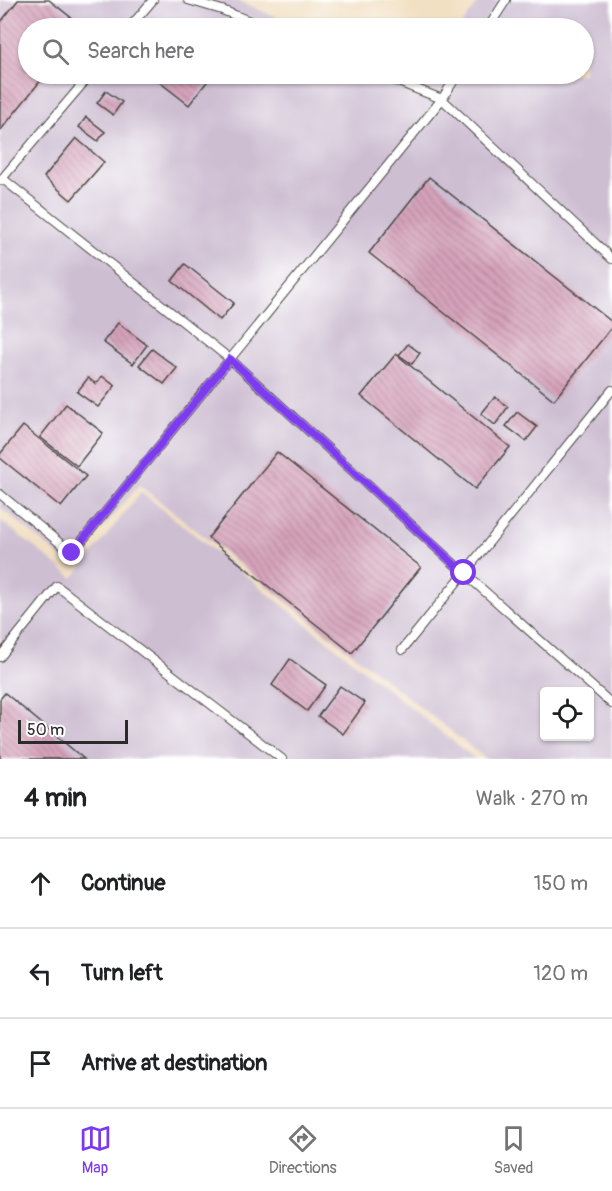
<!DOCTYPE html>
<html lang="en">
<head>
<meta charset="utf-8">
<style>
  body { margin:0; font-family:Pangolin,sans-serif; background:#f2f2f2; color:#202124 }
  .controls { position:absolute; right:18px; bottom:18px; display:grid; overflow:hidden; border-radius:6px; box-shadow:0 2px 4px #0004 }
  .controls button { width:54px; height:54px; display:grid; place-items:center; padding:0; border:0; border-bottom:2px solid #e0e0e0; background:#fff; color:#202124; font:30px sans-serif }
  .scale { position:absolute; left:18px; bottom:15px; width:110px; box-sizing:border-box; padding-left:6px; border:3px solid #2b2b2b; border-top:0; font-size:16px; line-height:21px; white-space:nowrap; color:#2b2b2b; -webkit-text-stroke:4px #fff; paint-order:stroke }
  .stop { position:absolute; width:18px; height:18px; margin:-14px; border:4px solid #7c3aed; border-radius:50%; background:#fff }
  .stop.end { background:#7c3aed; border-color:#fff; box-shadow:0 2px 6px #0008 }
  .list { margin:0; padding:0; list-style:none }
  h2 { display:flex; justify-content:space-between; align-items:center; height:78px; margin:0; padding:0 24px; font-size:26px }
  h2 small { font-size:20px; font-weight:400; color:#757577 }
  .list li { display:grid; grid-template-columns:39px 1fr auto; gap:18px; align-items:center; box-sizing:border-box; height:90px; padding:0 24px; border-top:2px solid #e0e0e0 }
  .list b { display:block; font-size:22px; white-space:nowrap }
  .list em { font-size:20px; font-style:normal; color:#757577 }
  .icon { flex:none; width:33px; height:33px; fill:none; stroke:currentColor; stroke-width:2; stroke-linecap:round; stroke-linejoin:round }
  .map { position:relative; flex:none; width:612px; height:759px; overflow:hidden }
  .search { position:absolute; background:#fff; box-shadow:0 2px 4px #0004; left:18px; right:18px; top:18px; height:66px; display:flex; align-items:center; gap:15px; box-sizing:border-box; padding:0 21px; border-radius:33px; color:#757577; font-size:22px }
  .sheet { height:348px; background:#fff }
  nav { display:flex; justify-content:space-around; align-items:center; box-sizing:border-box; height:84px; border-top:2px solid #e0e0e0; background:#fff; font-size:16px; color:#757577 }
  nav a { display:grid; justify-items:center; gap:3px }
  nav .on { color:#7c3aed }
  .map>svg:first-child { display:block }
  .industrial { fill:#cdbed2; fill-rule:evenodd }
  .building { fill:url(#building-back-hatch) }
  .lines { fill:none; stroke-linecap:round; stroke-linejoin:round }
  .service-casing { stroke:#494642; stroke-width:10 }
  .service { stroke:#fff; stroke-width:8 }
  .route { stroke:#7c3aed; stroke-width:8 }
</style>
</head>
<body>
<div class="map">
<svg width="612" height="759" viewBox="0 0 612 759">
  <defs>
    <pattern id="building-back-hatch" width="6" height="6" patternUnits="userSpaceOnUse" patternTransform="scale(1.5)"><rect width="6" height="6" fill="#d6a3bb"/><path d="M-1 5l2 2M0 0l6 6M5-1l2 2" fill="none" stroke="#ae8598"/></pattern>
  </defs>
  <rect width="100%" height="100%" fill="#fff"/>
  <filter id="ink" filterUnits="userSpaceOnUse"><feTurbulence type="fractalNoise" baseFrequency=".0167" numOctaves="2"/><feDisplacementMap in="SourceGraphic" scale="12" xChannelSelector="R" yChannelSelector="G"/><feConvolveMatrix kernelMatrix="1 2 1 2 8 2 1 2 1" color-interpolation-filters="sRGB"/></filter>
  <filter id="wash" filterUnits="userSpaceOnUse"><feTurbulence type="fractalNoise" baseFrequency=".008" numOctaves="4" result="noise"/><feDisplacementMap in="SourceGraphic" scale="24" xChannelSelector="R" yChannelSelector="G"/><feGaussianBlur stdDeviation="1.35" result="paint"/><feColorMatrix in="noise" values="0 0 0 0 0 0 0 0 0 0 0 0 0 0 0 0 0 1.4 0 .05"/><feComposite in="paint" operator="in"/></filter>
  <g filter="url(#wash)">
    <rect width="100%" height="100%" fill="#f2e0c3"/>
    <!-- industrial -->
    <g class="industrial">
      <path d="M0,0H236L302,28H28V74H407L422,80L427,74H584V28H459L480,0H612V759H486L139,485L71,566L0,507ZM544,692H590V736H544Z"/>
      <path d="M141,492L475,759H0V520L73,578Z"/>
    </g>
    <g id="blocks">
      <!-- building -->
      <g class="building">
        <path d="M18,0H49L83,27L28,28V74H46L0,131V23Z"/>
        <path d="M149,74H213L189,105Z"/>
        <path d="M106,91L122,102L113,115L97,103Z"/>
        <path d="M86,117L105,132L98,141L79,127Z"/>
        <path d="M76,138L104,162L71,200L44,177Z"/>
        <path d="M429,177L612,322V327L554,400L369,253Z"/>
        <path d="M185,264L234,303L220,320L172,281Z"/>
        <path d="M118,323L147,345L133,364L103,342Z"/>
        <path d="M408,344L420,353L412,364L399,355Z"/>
        <path d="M152,349L177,368L164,384L139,365Z"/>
        <path d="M396,354L510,447L475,489L361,396Z"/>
        <path d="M102,376L115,386L98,407L77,392L88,378L96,384Z"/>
        <path d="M495,397L508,407L495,425L481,414Z"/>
        <path d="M66,404L103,433L77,466L40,437Z"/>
        <path d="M517,412L537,427L526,441L506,426Z"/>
        <path d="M23,426L86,476L61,507L0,458V454Z"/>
        <path d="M277,452L421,567L352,653L208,538Z"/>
        <path d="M290,659L326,685L307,711L272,685Z"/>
        <path d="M340,686L365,703L343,734L318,716Z"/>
        <path d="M5,693L84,759H0V699Z"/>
      </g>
    </g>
  </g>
  <g filter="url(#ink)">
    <use href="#blocks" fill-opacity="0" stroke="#494642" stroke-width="1.5"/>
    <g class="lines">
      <!-- service casing -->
      <g class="service-casing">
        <g id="service">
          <path d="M188,0L222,10L267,28"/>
          <path d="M129,28L153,0"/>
          <path d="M488,28L506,0"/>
          <path d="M378,74L442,99L612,259"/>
          <path d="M3,179L230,359L464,573L612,704"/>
          <path d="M0,181L91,74"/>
          <path d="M0,494L72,553L442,99L458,74"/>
          <path d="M402,650L612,390"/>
          <path d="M0,657L57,586L282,759"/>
        </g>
      </g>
      <!-- service -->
      <use href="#service" class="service"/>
    </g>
  </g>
  <g class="lines" filter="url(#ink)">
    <!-- route -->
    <path class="route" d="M72,553L230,359L464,573"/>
  </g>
</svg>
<div class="controls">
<button><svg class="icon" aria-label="locate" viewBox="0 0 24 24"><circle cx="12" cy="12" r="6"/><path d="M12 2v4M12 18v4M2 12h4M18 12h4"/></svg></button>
</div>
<div class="scale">50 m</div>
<div class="stop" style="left:464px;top:573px"></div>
<div class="stop end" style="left:72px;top:553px"></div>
<div class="search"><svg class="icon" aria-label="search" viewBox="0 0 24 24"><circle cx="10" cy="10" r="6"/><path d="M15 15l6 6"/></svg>Search here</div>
</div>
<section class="sheet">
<h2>4 min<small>Walk · 270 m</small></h2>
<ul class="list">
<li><svg class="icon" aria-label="ahead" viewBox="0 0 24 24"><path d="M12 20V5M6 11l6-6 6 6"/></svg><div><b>Continue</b></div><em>150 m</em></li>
<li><svg class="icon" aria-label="left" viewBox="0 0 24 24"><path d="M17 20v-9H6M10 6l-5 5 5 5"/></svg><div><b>Turn left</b></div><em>120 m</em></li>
<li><svg class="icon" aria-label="arrive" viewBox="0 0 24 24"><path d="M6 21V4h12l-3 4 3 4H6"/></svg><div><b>Arrive at destination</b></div></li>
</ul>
</section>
<nav>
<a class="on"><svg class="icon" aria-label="map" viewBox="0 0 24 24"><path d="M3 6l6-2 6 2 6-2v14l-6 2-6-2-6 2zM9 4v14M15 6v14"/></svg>Map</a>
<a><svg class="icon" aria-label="directions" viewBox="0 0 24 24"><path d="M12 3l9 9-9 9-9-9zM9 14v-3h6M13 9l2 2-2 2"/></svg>Directions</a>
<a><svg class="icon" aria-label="saved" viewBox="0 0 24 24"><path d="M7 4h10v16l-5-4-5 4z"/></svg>Saved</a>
</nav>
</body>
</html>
